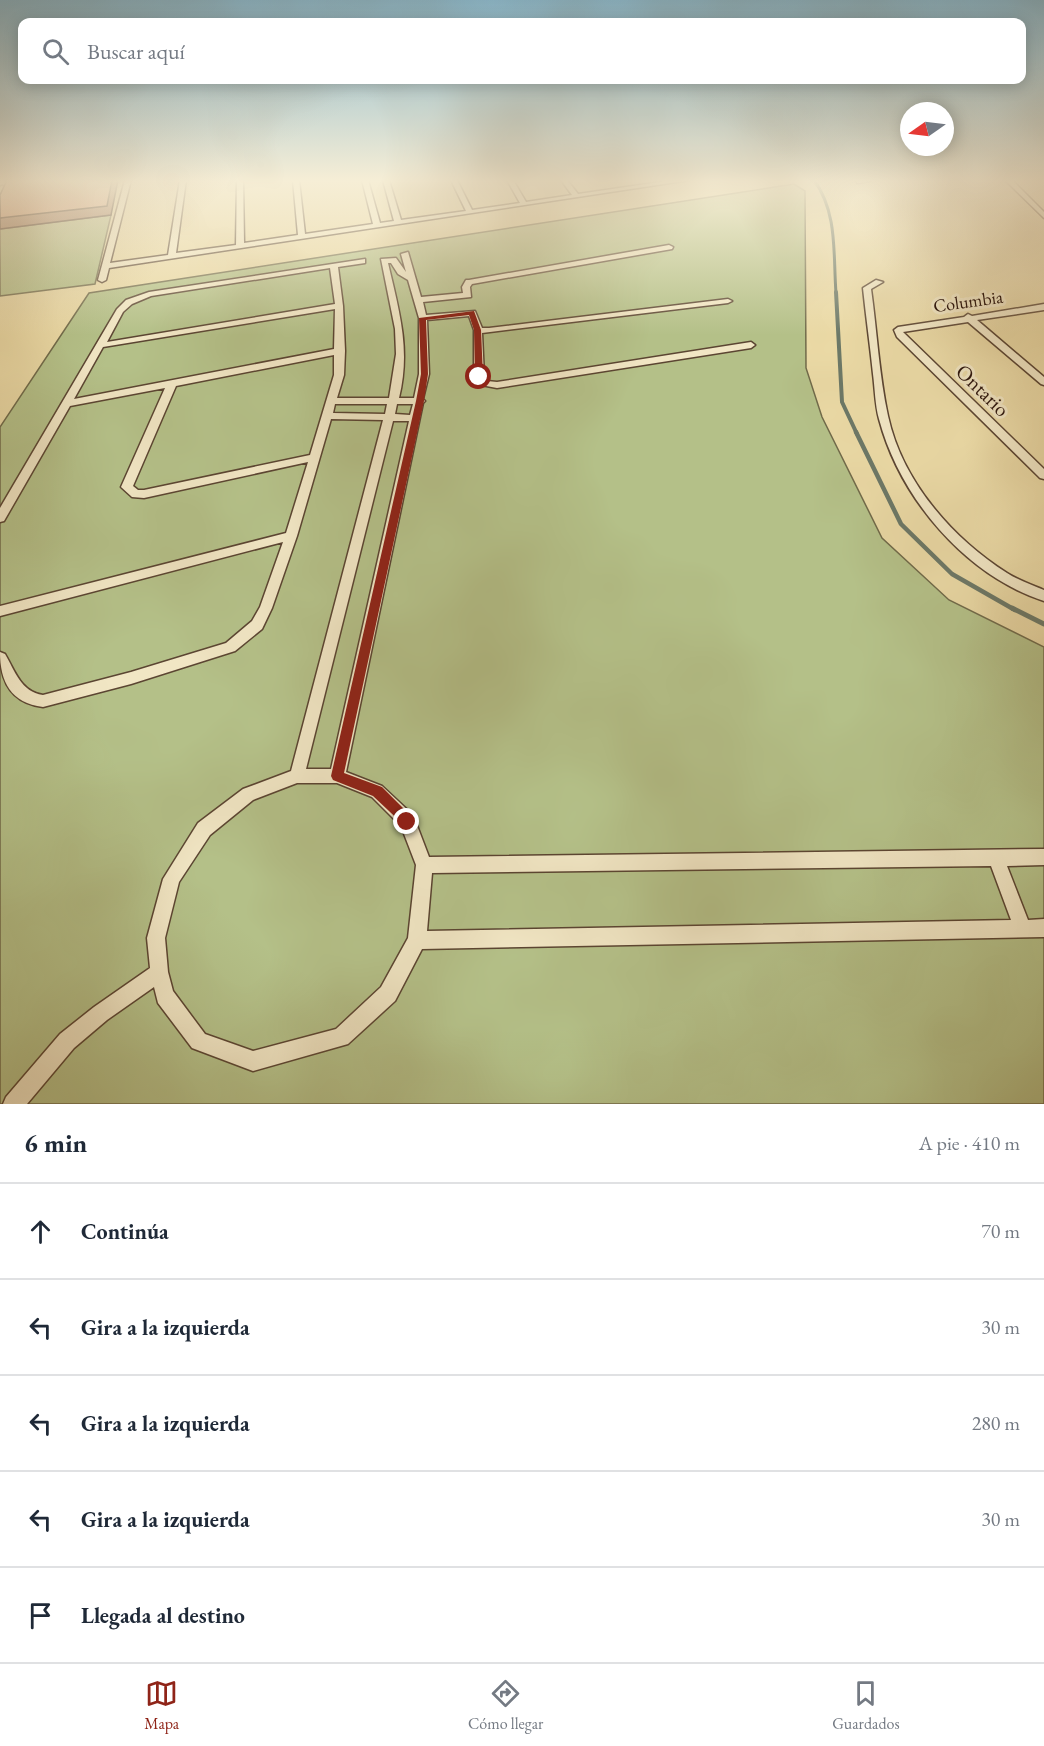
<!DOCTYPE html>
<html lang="es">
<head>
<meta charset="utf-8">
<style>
  body { margin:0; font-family:"EB Garamond",serif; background:#f6f6f7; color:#1f2937 }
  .compass { position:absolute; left:900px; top:102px; width:54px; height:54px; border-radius:50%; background:#fff; box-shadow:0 3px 15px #0003; rotate:256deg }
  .stop { position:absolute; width:18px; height:18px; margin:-14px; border:4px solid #8f2418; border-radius:50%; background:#fff }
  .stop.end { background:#8f2418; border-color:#fff; box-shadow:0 2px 6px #0008 }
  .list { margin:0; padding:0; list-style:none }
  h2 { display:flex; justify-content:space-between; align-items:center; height:78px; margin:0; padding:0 24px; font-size:26px }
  h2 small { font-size:20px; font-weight:400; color:#747a83 }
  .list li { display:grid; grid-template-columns:39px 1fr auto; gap:18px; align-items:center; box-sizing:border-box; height:96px; padding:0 24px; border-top:2px solid #e0e1e3 }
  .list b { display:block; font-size:22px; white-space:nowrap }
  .list em { font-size:20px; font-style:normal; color:#747a83 }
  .icon { flex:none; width:33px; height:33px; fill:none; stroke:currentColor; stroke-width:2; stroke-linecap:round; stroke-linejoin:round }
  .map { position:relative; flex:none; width:1044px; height:1104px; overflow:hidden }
  .search { position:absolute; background:#fff; box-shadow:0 3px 15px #0003; left:18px; right:18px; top:18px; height:66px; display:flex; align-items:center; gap:15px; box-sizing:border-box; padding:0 21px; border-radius:12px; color:#747a83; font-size:22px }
  .sheet { height:558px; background:#fff }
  nav { display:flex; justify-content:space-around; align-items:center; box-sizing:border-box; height:84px; border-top:2px solid #e0e1e3; background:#fff; font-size:16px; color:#747a83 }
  nav a { display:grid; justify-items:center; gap:3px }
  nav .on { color:#8f2418 }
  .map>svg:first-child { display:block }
  .green { fill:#b4c088; stroke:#706a4a; stroke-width:1.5 }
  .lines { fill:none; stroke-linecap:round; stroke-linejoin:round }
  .stream-far3 { stroke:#6c7867; stroke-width:3 }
  .stream-far2 { stroke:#6c7867; stroke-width:4 }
  .stream-far1 { stroke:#6c7867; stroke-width:4.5 }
  .stream { stroke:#6c7867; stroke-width:5 }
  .minor-casing { stroke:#5b4532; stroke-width:3 }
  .tertiary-casing { stroke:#5b4532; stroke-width:3 }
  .minor { fill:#f1e6c4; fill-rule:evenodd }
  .tertiary { fill:#f1e6c4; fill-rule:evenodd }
  .shaded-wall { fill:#a0745c; stroke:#2b140c; stroke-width:1.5 }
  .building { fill:#e5a683; stroke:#2b140c; stroke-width:1.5 }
  .route { fill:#8f2418 }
  .labels { text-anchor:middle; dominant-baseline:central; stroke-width:6; stroke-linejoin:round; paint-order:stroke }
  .far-street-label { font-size:18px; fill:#2b140c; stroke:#f1e6c4 }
  .street-label { font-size:21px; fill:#2b140c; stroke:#f1e6c4 }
</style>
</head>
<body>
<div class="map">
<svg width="1044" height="1104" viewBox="0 0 1044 1104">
  <rect width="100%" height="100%" fill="#ead9a5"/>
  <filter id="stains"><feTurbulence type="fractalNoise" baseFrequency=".00333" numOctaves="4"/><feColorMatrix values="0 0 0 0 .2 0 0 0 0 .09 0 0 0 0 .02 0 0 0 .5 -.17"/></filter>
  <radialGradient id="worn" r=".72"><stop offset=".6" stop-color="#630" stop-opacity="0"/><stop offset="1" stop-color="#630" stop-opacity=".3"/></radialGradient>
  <!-- green -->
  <g class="green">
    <path d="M794,184L805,191L806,368L822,417L882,538L949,600L1044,647V1104H0V427L89,293Z"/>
    <path d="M111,215L95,284L0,296V229Z"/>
  </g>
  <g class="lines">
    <!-- stream-far3 -->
    <path class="stream-far3" d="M814,180C838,213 833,254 836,293"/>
    <!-- stream-far2 -->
    <path class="stream-far2" d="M836,292L842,402L857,434"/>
    <!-- stream-far1 -->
    <path class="stream-far1" d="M856,432L901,524L952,574L1015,610"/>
    <!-- stream -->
    <path class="stream" d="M1012,608L1044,624"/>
    <!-- minor casing -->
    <g class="minor-casing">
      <g id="minor">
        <path d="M125,180H131L110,263L168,255L180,180H186L176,253L236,245L237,180H243L244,243L298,235L293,180H299L305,234L373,224L362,180H368L380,223L394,221L383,180H389L401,220L466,211L451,180H457L472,210L520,203L507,180H513L526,202L572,195L561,180H567L578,194L674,180H690L109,268L106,280L102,282L98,280Z"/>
        <path d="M860,180H876L857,183V181Z"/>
        <path d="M1005,180H1012L1044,212V218Z"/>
        <path d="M669,245L673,247L672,249L472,284L470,287L471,297L423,302L426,315L475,311L482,328H489L728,299L732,301L728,303L482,333L484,377L487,381L497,382L751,342L755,345L751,348L497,388L481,385L474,377V330L469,316L427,320L429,374L423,399L425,401L423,403L346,772L382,786L413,815L429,857L1044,849V865L1007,866L1028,920L1044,919V937L422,949L395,1001L348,1044L253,1071L192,1048L158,1003L154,987L107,1020L74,1048L27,1104H3L6,1097L60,1034L94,1007L150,968L147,938L163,879L198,823L243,789L291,771L383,420L331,419L297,536L272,608L262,629L235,651L131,684L43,707C11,703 0,682 0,652L5,654C15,671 21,692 43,695L131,672L226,643L252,621L260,607L283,542L0,616V606L286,533L308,462L144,498L132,497L121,487L165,388L70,406L4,521L0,522V508L117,309L126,300L149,292L365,259V263L338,267L343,306L345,351L344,375L337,398H389L396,354L395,329L381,259L396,258L406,272L401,254L408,252L421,297L463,293L462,287L466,280H469ZM388,263H391L398,274L408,280L419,318V374L414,398H399C411,349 399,311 388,263ZM330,268L335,304L107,342L123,312L132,304L151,296ZM335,309L334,349L74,399L103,347ZM334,355V375L310,455L144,490H138L133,486L176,386ZM335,404H387L385,414L333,413ZM397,404H413L410,415L395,414ZM393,421H409L331,769H306ZM297,783H337L372,797L401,826L416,865L408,938L381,987L336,1029L253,1051L205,1034L173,991L168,972L165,938L179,882L210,835L253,800ZM991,866L1011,920L427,931L432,873Z"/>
        <path d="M876,280L883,282L871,289C877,331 879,375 888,416C902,481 952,538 1007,573C1018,580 1032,585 1044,590V601C965,575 900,498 879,419C875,405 875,389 873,374C870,345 866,317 863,288Z"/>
        <path d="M1044,304V310L977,320L1044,377V385L1041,384L968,322L903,332L1044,469V479L1040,478L897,337L894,330L898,327L964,317L968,314L972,316Z"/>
      </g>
    </g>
    <!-- tertiary casing -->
    <g class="tertiary-casing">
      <path id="tertiary" d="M28,180L0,185V181Z"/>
    </g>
    <!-- minor -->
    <use href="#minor" class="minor"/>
    <!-- tertiary -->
    <use href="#tertiary" class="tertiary"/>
  </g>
  <!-- shaded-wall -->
  <path class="shaded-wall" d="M112,180H118L111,215L0,229V218Z"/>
  <!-- building -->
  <path class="building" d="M7,180H112L107,206L0,218V195Z"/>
  <!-- sky -->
  <linearGradient id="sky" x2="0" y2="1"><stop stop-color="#88b7cc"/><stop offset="0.54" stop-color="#f6eed6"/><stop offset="1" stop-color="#f6eed6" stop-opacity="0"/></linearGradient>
  <rect width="1044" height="335" fill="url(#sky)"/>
  <!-- route -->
  <path class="route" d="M474,311L481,330L483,377L479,380L475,377L474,330L469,315L426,320L428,374L424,401L344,773L382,787L412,817L414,822L407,828L373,796L333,780L331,776L416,401L421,374L419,318Z"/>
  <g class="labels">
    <!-- far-street labels -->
    <g class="far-street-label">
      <text transform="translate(968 301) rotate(-8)">Columbia</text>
    </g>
    <!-- street labels -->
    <g class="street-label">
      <text transform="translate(983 390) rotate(44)">Ontario</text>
    </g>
  </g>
  <rect width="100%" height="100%" filter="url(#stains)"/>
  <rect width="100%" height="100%" fill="url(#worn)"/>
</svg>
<svg class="compass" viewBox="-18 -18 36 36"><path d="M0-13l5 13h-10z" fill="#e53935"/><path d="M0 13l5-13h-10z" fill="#747a83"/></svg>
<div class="stop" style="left:479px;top:377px"></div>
<div class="stop end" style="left:407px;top:822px"></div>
<div class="search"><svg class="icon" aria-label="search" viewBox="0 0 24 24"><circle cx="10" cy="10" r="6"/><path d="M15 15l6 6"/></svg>Buscar aquí</div>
</div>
<section class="sheet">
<h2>6 min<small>A pie · 410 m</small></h2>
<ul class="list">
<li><svg class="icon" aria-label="ahead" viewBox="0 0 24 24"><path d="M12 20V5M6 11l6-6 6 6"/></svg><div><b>Continúa</b></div><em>70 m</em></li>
<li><svg class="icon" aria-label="left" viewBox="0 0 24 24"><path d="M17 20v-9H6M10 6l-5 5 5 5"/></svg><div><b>Gira a la izquierda</b></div><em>30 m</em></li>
<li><svg class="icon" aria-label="left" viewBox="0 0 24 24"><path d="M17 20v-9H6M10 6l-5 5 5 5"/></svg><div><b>Gira a la izquierda</b></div><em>280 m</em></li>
<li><svg class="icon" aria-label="left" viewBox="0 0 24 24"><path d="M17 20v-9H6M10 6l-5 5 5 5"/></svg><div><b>Gira a la izquierda</b></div><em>30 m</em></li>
<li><svg class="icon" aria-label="arrive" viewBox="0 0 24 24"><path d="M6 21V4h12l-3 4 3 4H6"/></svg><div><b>Llegada al destino</b></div></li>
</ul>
</section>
<nav>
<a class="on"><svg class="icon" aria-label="map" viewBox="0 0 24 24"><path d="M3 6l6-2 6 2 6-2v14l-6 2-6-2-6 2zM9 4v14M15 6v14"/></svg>Mapa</a>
<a><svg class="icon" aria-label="directions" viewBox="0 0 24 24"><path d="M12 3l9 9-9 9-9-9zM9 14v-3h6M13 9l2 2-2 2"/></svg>Cómo llegar</a>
<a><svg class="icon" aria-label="saved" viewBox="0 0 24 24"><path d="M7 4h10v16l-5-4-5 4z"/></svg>Guardados</a>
</nav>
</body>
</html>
